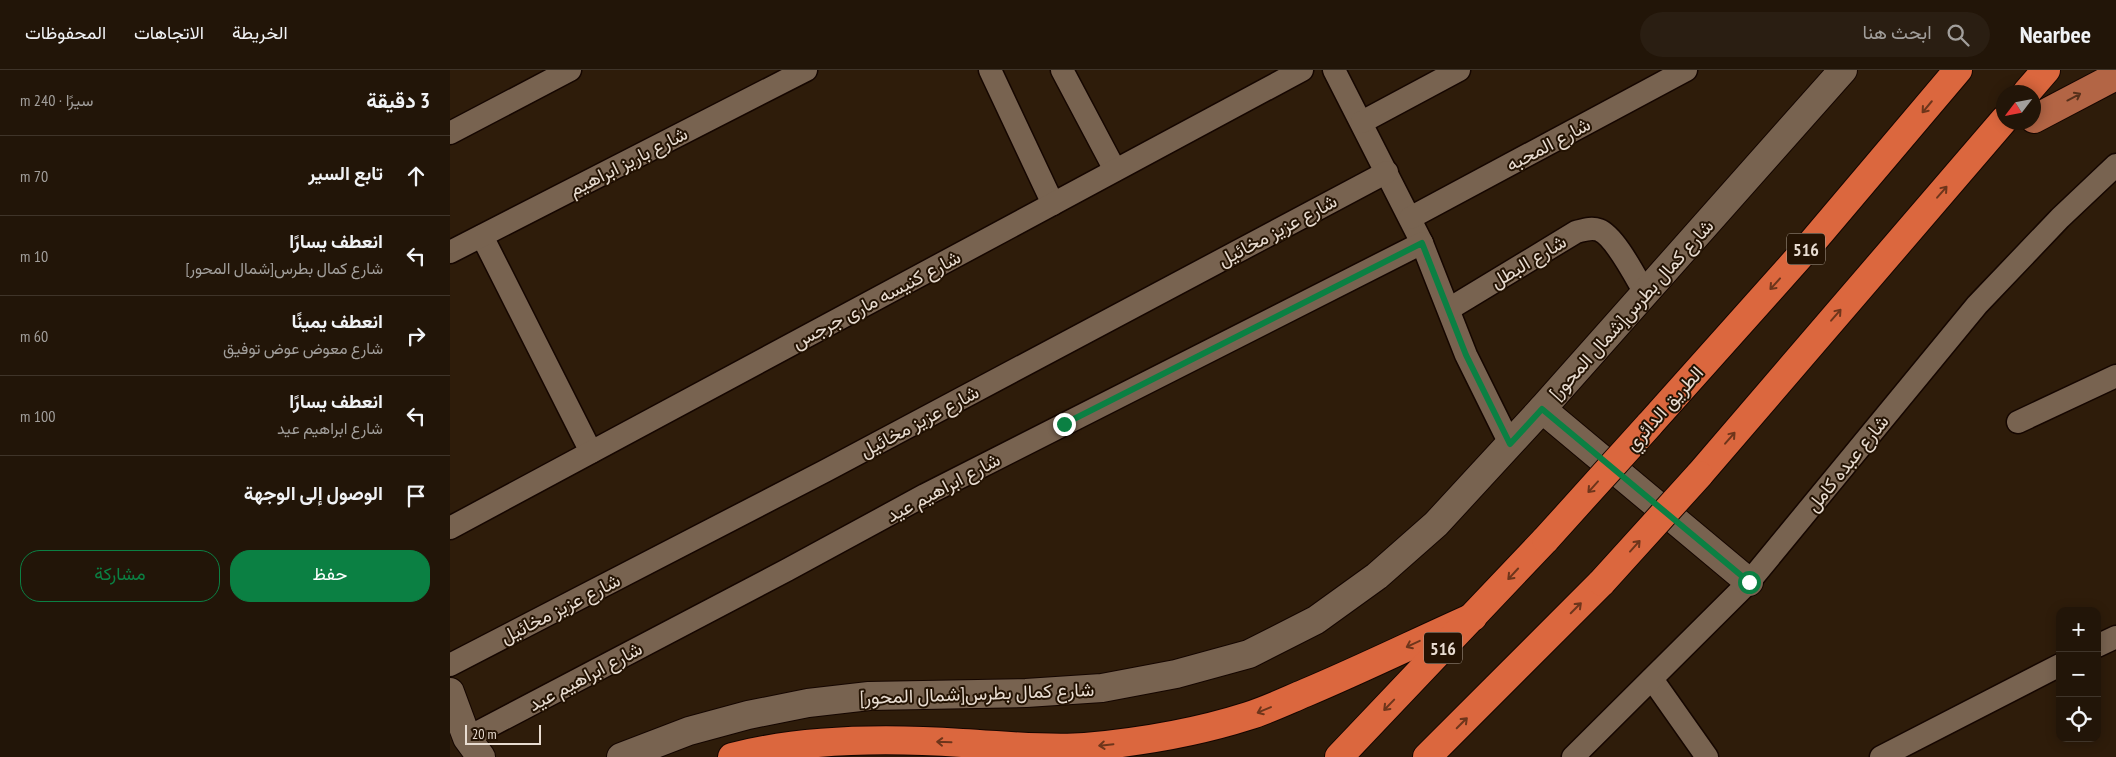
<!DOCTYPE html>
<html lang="ar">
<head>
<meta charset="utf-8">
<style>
  body { margin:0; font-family:"PT Sans Narrow",Vazirmatn,sans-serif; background:#2a1e12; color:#f1f3f6; direction:rtl }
  .controls { position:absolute; right:15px; bottom:15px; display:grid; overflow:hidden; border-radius:10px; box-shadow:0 2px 12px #0003 }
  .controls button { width:45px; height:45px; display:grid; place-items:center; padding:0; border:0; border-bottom:1px solid #3f3429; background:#221508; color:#f1f3f6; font:25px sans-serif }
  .compass { position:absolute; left:1546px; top:15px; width:45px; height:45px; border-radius:50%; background:#221508; box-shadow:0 2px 12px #0003; rotate:238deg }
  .scale { position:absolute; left:15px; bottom:12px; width:76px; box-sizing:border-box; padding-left:5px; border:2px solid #e8dcd1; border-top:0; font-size:14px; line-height:18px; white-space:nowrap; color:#e8dcd1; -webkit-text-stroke:4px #241303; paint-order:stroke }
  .stop { position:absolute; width:15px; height:15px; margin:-11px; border:4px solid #0b8043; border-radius:50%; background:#fff }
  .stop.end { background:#0b8043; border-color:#fff; box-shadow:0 1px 5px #0008 }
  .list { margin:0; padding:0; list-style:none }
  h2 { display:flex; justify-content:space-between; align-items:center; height:65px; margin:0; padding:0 20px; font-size:21px }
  h2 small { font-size:16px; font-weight:400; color:#a29f9c }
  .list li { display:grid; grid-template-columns:32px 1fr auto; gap:15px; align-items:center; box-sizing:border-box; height:80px; padding:0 20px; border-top:1px solid #3f3429 }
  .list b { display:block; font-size:19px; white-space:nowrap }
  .list p { margin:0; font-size:16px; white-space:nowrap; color:#a29f9c }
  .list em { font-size:16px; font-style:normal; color:#a29f9c }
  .actions { display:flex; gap:10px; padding:15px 20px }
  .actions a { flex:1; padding:11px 0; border:1px solid #0b8043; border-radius:20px; text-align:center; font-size:18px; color:#0b8043 }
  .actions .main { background:#0b8043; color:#fff }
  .icon { flex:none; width:28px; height:28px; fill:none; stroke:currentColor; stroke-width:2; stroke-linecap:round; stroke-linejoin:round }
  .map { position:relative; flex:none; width:1666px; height:687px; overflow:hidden; direction:ltr }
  header { display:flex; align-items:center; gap:30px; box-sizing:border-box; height:70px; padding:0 25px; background:#221508; border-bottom:1px solid #3f3429 }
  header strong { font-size:24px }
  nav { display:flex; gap:28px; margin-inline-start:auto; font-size:18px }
  .search { width:350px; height:45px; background:#2a1e12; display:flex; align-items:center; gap:12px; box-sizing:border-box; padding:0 18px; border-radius:28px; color:#a29f9c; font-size:19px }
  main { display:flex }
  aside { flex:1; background:#221508 }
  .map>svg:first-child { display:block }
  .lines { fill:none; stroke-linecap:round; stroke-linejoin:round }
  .street-casing { stroke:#150600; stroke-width:25 }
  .secondary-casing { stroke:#150600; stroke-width:30 }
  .primary-casing { stroke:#150600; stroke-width:30 }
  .highway-casing { stroke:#150600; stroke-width:30 }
  .street { stroke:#786350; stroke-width:22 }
  .secondary { stroke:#786350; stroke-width:28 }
  .primary { stroke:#b36545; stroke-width:28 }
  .highway { stroke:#db673e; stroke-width:28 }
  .highway-bridge-casing { stroke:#150600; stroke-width:30; stroke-linecap:butt }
  .highway-bridge { stroke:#db673e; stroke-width:28 }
  .oneway { stroke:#56301a }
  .oneway2 { stroke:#6d351b }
  .route { stroke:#0b8043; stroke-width:6 }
  .labels { text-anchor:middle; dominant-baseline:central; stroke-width:4; stroke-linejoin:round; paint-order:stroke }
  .shield { fill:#241303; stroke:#ada093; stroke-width:1 }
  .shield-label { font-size:18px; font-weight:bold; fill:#e8dcd1 }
  .street-label { font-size:19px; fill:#e8dcd1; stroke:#241303 }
</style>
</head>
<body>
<header>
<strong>Nearbee</strong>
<div class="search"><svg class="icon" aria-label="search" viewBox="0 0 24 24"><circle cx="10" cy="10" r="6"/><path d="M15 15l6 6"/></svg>ابحث هنا</div>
<nav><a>الخريطة</a><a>الاتجاهات</a><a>المحفوظات</a></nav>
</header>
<main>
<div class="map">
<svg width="1666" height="687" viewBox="0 0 1666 687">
  <rect width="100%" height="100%" fill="#2e1c0a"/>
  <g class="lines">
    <!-- street casing -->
    <g class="street-casing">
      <g id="street">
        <path d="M540,0L603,134"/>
        <path d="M612,0L665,100"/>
        <path d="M884,0L972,173L1016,285L1060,374"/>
        <path d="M912,52L1009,0"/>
        <path d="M0,63L120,0"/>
        <path d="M960,148L1236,0"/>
        <path d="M32,166L141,382"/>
        <path d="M0,182L356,0"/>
        <path d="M999,239L1126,162C1134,160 1141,157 1149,160C1165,166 1186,208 1195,223"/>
        <path d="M1568,352L1666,306"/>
        <path d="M0,458L852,0"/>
        <path d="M1647,576L1666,567"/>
        <path d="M0,595L375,401L937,102"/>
        <path d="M1202,609L1257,687"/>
        <path d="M17,668L337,500L475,425L972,173"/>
        <path d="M1123,687L1299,512L1527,235L1610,148L1666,95"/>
        <path d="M1431,687L1610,595"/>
      </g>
    </g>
    <!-- secondary casing -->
    <g class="secondary-casing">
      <g id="secondary">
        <path d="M1092,339L1299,512"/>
        <path d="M0,622L17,668L31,687"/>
        <path d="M171,687L239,661L298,645L358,633L419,626L576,623L652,618L726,604L799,584L866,550L927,506L986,454L1092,339L1393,0"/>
      </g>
    </g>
    <!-- primary casing -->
    <g class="primary-casing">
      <path id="primary" d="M1584,49L1666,6"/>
    </g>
    <!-- highway casing -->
    <g class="highway-casing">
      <g id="highway">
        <path d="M1577,22L1596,0"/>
        <path d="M1199,355L1359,176L1508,0"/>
        <path d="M1249,405L1554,50"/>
        <path d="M282,687C355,668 437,668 512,673C553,675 594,680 635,677C690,672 745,663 798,646C817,640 836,631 855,623C912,599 967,572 1023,547"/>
        <path d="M889,687L1096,469"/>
        <path d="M977,687L1152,512"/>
      </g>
    </g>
    <!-- street -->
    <use href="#street" class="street"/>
    <!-- secondary -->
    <use href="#secondary" class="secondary"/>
    <!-- primary -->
    <use href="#primary" class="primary"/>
    <!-- highway -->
    <use href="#highway" class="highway"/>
    <!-- highway-bridge casing -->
    <g class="highway-bridge-casing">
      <g id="highway-bridge">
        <path d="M1096,469L1199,355"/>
        <path d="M1152,512L1249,405"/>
      </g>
    </g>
    <!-- highway-bridge -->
    <use href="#highway-bridge" class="highway-bridge"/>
  </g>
  <!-- one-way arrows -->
  <defs><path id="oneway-shaft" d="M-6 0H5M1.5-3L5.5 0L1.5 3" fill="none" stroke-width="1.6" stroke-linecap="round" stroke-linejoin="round" transform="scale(1.25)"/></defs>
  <use class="oneway" href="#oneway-shaft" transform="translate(1624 27) rotate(-28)"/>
  <g class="oneway2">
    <use href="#oneway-shaft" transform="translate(1477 37) rotate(130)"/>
    <use href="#oneway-shaft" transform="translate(1492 122) rotate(-49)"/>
    <use href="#oneway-shaft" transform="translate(1325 214) rotate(132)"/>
    <use href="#oneway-shaft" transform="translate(1386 245) rotate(-49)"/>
    <use href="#oneway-shaft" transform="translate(1280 368) rotate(-49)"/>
    <use href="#oneway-shaft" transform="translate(1143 417) rotate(132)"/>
    <use href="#oneway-shaft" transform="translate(1185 476) rotate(-48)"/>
    <use href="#oneway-shaft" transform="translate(1063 504) rotate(133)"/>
    <use href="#oneway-shaft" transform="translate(1126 538) rotate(-45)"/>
    <use href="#oneway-shaft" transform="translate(963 574) rotate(155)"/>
    <use href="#oneway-shaft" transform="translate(939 635) rotate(134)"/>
    <use href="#oneway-shaft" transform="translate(814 640) rotate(157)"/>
    <use href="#oneway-shaft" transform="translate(1012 653) rotate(-45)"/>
    <use href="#oneway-shaft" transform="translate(494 672) rotate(-178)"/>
    <use href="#oneway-shaft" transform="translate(656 675) rotate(174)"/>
  </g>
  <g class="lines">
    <!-- route -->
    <path class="route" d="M614,354L972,173L1016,285L1060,374L1092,339L1299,512"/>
  </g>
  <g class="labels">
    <!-- shield labels -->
    <g class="shield">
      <rect x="1337" y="163.5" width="38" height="31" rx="4"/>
      <rect x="974" y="562.5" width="38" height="31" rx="4"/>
    </g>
    <g class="shield-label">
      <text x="1356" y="179">516</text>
      <text x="993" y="578">516</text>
    </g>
    <!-- street labels -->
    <g class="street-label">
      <text transform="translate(1098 74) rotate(-28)">شارع المحبه</text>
      <text transform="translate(178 91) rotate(-27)">شارع باريز ابراهيم</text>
      <text transform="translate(827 160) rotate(-28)">شارع عزيز مخائيل</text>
      <text transform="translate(1078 191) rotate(-31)">شارع البطل</text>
      <text transform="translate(426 229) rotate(-28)">شارع كنيسه مارى جرجس</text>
      <text transform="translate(1181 239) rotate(-48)">شارع كمال بطرس[شمال المحور]</text>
      <text transform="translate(1214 338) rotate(-48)">الطريق الدائري</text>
      <text transform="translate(469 351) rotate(-28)">شارع عزيز مخائيل</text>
      <text transform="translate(1397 393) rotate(-51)">شارع عبده كامل</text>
      <text transform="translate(493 417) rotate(-28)">شارع ابراهيم عيد</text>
      <text transform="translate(110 538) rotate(-27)">شارع عزيز مخائيل</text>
      <text transform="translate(135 606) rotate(-28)">شارع ابراهيم عيد</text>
      <text transform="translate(527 623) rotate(-2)">شارع كمال بطرس[شمال المحور]</text>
    </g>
  </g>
</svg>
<div class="controls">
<button>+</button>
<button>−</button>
<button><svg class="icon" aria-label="locate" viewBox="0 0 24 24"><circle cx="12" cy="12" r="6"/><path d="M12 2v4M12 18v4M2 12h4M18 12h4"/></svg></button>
</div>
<svg class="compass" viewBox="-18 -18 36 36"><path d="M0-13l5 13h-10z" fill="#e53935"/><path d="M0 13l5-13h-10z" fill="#a29f9c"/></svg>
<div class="scale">20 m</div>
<div class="stop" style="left:1299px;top:512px"></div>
<div class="stop end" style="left:614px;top:354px"></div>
</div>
<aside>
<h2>3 دقيقة<small>سيرًا · 240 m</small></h2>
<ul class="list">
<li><svg class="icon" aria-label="ahead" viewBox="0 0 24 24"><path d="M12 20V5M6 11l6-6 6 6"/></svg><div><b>تابع السير</b></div><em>70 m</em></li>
<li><svg class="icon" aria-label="left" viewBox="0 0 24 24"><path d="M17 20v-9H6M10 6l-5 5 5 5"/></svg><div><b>انعطف يسارًا</b><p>شارع كمال بطرس[شمال المحور]</p></div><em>10 m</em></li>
<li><svg class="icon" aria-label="right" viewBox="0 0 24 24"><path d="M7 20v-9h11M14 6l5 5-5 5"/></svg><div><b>انعطف يمينًا</b><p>شارع معوض عوض توفيق</p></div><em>60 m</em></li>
<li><svg class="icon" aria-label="left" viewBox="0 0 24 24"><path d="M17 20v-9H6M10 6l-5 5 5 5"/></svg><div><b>انعطف يسارًا</b><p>شارع ابراهيم عيد</p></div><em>100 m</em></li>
<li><svg class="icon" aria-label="arrive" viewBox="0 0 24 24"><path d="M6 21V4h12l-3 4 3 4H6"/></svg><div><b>الوصول إلى الوجهة</b></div></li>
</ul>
<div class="actions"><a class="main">حفظ</a><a>مشاركة</a></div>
</aside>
</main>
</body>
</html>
